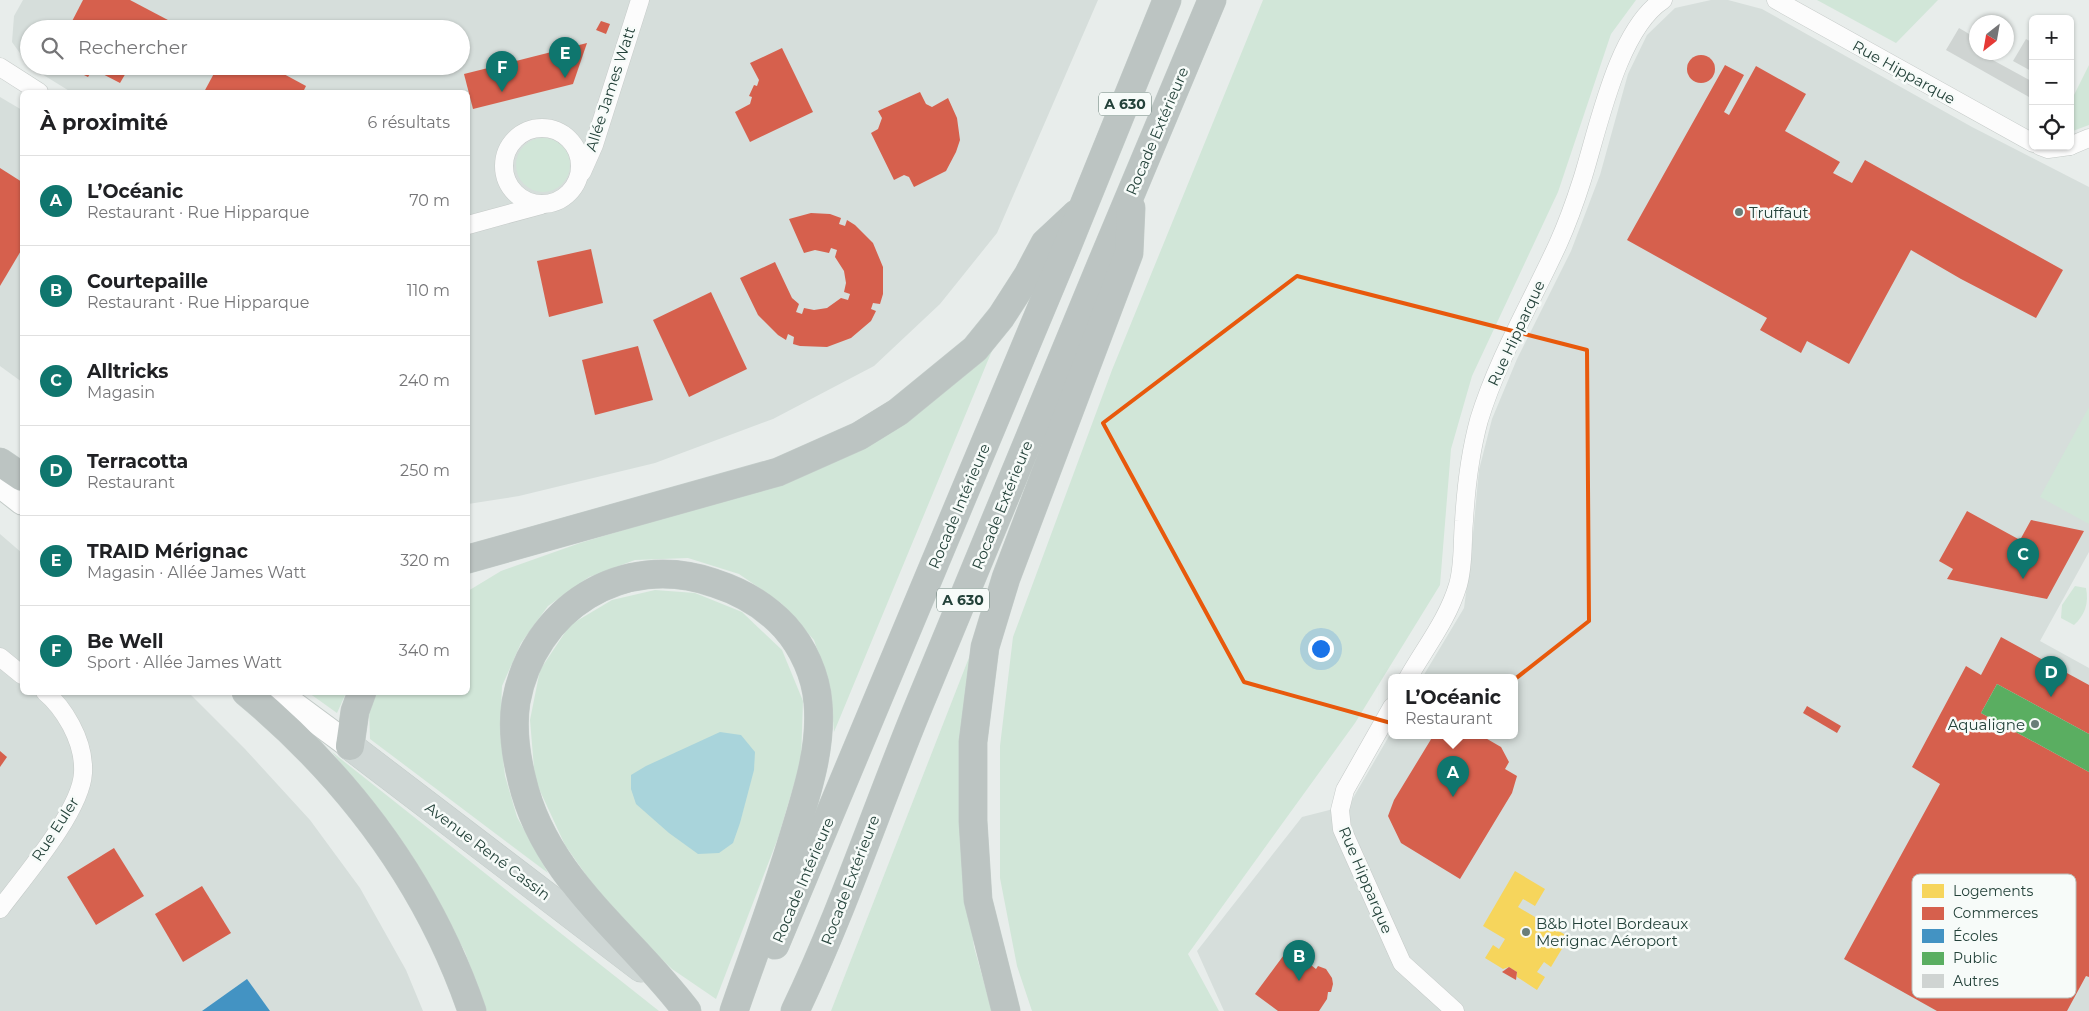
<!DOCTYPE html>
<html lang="fr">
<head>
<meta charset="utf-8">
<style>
  body { margin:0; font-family:Montserrat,sans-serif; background:#f2f2f2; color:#202124 }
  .controls { position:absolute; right:15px; top:15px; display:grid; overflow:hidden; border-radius:8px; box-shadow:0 1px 4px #0004 }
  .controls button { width:45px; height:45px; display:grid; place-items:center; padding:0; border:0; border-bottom:1px solid #e0e0e0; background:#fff; color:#202124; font:25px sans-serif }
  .compass { position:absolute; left:1969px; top:15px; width:45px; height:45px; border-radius:50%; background:#fff; box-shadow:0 1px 4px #0004; rotate:211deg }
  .you { position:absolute; left:1320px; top:648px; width:18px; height:18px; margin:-12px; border:4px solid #fff; border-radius:50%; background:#1a73e8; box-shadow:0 0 0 8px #1a73e833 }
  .badge { display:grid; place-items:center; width:32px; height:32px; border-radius:50%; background:#0f766e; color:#fff; font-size:16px; font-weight:700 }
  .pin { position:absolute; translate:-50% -41px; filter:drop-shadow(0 1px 2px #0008) }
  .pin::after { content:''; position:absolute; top:26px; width:18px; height:15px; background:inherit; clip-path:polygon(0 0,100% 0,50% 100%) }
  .popup { position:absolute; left:1388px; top:674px; width:130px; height:65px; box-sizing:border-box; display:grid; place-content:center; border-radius:8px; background:#fff; filter:drop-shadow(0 1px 4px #0005); font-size:16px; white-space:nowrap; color:#757577 }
  .popup b { font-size:19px; color:#202124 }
  .popup::after { content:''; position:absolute; left:50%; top:100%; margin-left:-10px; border:10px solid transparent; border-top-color:#fff }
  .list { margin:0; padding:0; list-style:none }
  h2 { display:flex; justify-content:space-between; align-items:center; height:65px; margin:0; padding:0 20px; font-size:21px }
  h2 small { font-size:16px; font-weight:400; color:#757577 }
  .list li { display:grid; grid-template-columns:32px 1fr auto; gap:15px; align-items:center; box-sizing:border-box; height:90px; padding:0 20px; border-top:1px solid #e0e0e0 }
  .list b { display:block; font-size:19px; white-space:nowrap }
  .list p { margin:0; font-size:16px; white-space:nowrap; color:#757577 }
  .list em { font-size:16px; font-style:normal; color:#757577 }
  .icon { flex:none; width:28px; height:28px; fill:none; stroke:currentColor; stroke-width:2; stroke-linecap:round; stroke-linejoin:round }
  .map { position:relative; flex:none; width:2089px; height:1011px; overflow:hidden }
  .search { position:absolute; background:#fff; box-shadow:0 1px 4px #0004; left:20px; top:20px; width:450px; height:55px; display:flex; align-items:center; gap:12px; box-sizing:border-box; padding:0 18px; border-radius:28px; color:#757577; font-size:19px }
  .panel { position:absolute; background:#fff; box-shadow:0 1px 4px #0004; left:20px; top:90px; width:450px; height:605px; border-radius:8px }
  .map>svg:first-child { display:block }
  .built { fill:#d6dedb }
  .green { fill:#d1e6d8 }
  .water { fill:#a9d4db }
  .homes { fill:#f6d55c }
  .shops { fill:#d6604d }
  .schools { fill:#4393c3 }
  .public { fill:#5aae61 }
  .building { fill:#cfd4d2 }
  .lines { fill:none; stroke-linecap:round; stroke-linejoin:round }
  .minor-casing { stroke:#c5cac8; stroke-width:19 }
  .secondary-casing { stroke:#c3cbc8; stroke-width:27 }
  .primary-casing { stroke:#c3ccc9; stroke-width:29 }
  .motorway-casing { stroke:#c3ccc9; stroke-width:29 }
  .minor { stroke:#fcfcfc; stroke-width:18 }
  .secondary { stroke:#fcfcfc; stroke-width:25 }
  .primary { stroke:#cfd7d5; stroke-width:28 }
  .motorway { stroke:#bcc4c2; stroke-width:28 }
  .marked { fill:none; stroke:#e8590c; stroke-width:4; stroke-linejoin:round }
  .poi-dot { fill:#697e78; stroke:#f7fbf9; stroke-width:2 }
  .labels { text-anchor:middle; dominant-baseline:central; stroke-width:5; stroke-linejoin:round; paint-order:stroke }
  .shield { fill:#f7fbf9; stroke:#637a73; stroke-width:1 }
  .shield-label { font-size:14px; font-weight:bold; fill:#24423a }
  .street-label { font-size:15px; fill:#24423a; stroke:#f7fbf9 }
  .poi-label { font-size:15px; fill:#24423a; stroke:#f7fbf9; text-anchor:start }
  .key { fill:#f7fbf9; stroke:#b8c4c0; stroke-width:1 }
  .key-label { font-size:14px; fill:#24423a }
</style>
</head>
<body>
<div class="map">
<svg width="2089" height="1011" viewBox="0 0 2089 1011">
  <rect width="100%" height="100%" fill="#e8edeb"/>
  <!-- built -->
  <g class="built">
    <path d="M23,0H1098L997,233L940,304L874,366L773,419L655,463L519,496L468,504V92H71L29,66H461V29H29V66L12,42L14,16Z"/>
    <path d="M1711,0H1728L1762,9L1972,127L2089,187V552L2040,641L2089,668V1011H1224L1197,951L1302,817L1349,805L1392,731V736H1514V678H1422L1464,608L1471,555L1479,470L1492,419L1517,359L1571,251L1600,175L1628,74L1647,35L1675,8Z"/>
    <path d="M0,97L22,110V382L0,366Z"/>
    <path d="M0,534L22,553V692L189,693L245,749L310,820L360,888L406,970L423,1011H0Z"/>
  </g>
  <!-- green -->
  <g class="green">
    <path d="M1263,0H1636L1611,34L1558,192L1472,376L1451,449L1440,585L1355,723L1188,954L1219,1011H1032L1017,966L1000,878V746L1013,637L1112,370Z"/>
    <path d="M1817,0H1938L1896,43Z"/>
    <path d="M2089,65V125L2070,132V103Z"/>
    <circle cx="543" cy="165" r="27"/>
    <path d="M996,341L834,732L830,687L814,640L781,603L739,574L688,558L635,560L589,577L548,606L521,643L502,686L500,732L505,776L517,817L548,873L370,739L369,707L376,693L468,692V591L501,571L580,543L764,488Z"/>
    <path d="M2089,407V524L2040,497Z"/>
    <path d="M2075,586L2086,588C2089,603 2085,615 2074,625L2061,618L2062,605Z"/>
    <path d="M655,590L695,593L742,612L782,650L803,701L801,761L778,838L716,999L672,969L612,912L565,845L535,780L530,720L540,670L570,625L612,600Z"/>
    <path d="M970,655L961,744L962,852L974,947L992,1011H831Z"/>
    <path d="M309,693H346L337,713Z"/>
    <path d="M332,752L659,1011H486L465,952L411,854Z"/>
  </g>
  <!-- water -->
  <path class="water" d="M720,732L741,735L755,752L754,770L740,823L733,843L719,853L698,854L669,833L636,804L631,789V775L646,766Z"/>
  <!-- homes -->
  <path class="homes" d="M1515,871L1545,889L1535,906L1523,899L1518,907L1569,937L1551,967L1544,962L1537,972L1545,977L1537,990L1517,977V972L1509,967L1503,969L1485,958L1493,945L1499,949L1505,939L1483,926Z"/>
  <!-- shops -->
  <g class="shops">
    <path d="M83,0H130L185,29H68Z"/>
    <path d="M601,21L610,24L606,34L596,30Z"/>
    <path d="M587,43L573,84L473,109L464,74Z"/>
    <path d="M782,48L813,112L750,142L735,112L750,104L752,97L749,96L754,85L757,86L759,80L750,63Z"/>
    <circle cx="1701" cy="69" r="14"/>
    <path d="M1725,65L1744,75L1724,112L1729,115L1756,66L1806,94L1785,131L1840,162L1833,173L1852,183L1865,160L2063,270L2036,318L1961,279L1911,250L1849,364L1807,341L1801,353L1760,330L1767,318L1627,240Z"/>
    <path d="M84,66H130L120,83L93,69L88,77L80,73Z"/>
    <path d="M218,66H269L306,86L303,92H204Z"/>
    <path d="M920,92L926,104L932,107L948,98L957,118L960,140L956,152L946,171L914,187L909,177L904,175L894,180L871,133L878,129L882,118L878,111Z"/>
    <path d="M0,168L22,182V249L0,286Z"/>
    <path d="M811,213L830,214L841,218L839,224L845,226L847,220L855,225L873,243L883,267V294L880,304L873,303L871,309L876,311L871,321L851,338L827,347L800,346L793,344L794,337L788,334L786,340L778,335L758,315L740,278L775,262L792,298L799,304L796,312L802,314L804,308L814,310L827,308L841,298L848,300L850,294L844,292L846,283L844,271L835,257L837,250L831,248L829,253L815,250L804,253L789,219Z"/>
    <path d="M591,249L603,303L549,317L537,261Z"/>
    <path d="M711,292L747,369L689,397L653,320Z"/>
    <path d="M638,346L653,400L595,415L582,360Z"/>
    <path d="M1967,511L2020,540L2031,520L2084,531L2047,599L1947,579L1953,569L1939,561Z"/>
    <path d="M2001,637L2089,685V734L1997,684L1981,713L2089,772V977L2086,976L2067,1011H1937L1844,959L1940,784L1912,767L1966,666L1981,675Z"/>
    <path d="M1807,706L1841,726L1837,733L1803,713Z"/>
    <path d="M1433,736H1482L1501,747L1509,762L1505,769L1517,776L1512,793L1460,879L1401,843L1388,816L1394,800Z"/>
    <path d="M0,751L7,757L0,767Z"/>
    <path d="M114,848L144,896L96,925L67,877Z"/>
    <path d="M202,886L231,933L183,962L155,914Z"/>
    <path d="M1289,948L1316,969L1318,966L1326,969L1332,978L1333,984L1331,992H1328L1327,999L1319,1011H1278L1255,994Z"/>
    <path d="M1509,967L1517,972L1516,980L1502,972Z"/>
  </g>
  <!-- schools -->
  <path class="schools" d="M247,979L270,1011H202Z"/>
  <!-- public -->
  <path class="public" d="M1997,684L2089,734V772L1981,713Z"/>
  <!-- building -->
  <g class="building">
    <path d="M1959,28L1976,38V52H1992L1989,58L2033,82V91L2029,97L1946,50Z"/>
    <path d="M2026,39L2033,43V72L2013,61Z"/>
  </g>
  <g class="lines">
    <!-- minor casing -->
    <g class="minor-casing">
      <g id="minor">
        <path d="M1776,0L2033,143"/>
        <path d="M0,67L39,92"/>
        <circle cx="542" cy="166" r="38"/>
        <path d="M2040,146L2048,149L2070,146"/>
        <path d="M2070,146L2089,138"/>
        <path d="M582,172L594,145L640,0"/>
        <path d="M468,225L541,205"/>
        <path d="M0,657L22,675"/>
        <path d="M1408,678C1425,648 1448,619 1458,585C1464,564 1462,543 1464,521C1466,487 1470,453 1479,420C1498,358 1531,303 1558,244C1567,224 1575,202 1582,180C1598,130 1617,30 1663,0"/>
        <path d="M1392,707L1345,790L1340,810L1342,829L1402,963L1455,1011"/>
        <path d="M0,909C24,877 81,811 83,773C84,755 79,740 71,725C64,712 57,702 45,692"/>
      </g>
    </g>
    <!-- secondary casing -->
    <g class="secondary-casing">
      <g id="secondary">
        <path d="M0,485L22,502"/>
        <path d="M277,692L350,746"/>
      </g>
    </g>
    <!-- primary casing -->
    <g class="primary-casing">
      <path id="primary" d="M350,746L641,968"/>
    </g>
    <!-- motorway casing -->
    <g class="motorway-casing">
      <g id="motorway">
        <path d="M0,462L22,477"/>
        <path d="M468,559L778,472L859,436L898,412L975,349L1001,317L1028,275L1045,243L1076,214"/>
        <path d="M246,692C349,778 428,883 472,1011"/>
        <path d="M350,746L355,711L362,692"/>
        <path d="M775,945L1064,254L1167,0"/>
        <path d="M687,1011C629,934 545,879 522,780C516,756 512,727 516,702C533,608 623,551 714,583C742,592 765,605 785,627C803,647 816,676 818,703C822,748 807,792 794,835C776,895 754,953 734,1011"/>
        <path d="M795,1011C842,913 876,810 917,710C1015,473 1112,236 1212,0"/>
        <path d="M1006,1011L978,900L973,821V742L985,647L1006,578L1129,253L1131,208"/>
      </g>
    </g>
    <!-- minor -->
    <use href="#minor" class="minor"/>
    <!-- secondary -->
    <use href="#secondary" class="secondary"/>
    <!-- primary -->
    <use href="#primary" class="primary"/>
    <!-- motorway -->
    <use href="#motorway" class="motorway"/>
  </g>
  <!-- marked area -->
  <path class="marked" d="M1297,276L1587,350L1589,621L1441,737L1244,682L1103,423Z"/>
  <!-- markers -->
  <g class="poi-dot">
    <circle cx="1739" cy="212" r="5"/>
    <circle cx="2035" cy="724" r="5"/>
    <circle cx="1526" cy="932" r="5"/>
  </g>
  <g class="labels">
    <!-- shield labels -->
    <g class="shield">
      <rect x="1099" y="92.5" width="52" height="23" rx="4"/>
      <rect x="937" y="588.5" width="52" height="23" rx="4"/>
    </g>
    <g class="shield-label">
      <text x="1125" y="104">A 630</text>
      <text x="963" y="600">A 630</text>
    </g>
    <!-- street labels -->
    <g class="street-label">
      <text transform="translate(1904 72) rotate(29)">Rue Hipparque</text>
      <text transform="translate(610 89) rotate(-72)">Allée James Watt</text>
      <text transform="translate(1157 131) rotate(-67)">Rocade Extérieure</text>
      <text transform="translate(1516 333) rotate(-65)">Rue Hipparque</text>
      <text transform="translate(1002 505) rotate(-68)">Rocade Extérieure</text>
      <text transform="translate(959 506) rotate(-67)">Rocade Intérieure</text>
      <text transform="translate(55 829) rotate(-57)">Rue Euler</text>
      <text transform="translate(488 851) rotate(37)">Avenue René Cassin</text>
      <text transform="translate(803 880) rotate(-67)">Rocade Intérieure</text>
      <text transform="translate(850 880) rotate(-69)">Rocade Extérieure</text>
      <text transform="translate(1366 880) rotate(67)">Rue Hipparque</text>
    </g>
    <!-- poi labels -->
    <g class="poi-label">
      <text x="1749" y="212">Truffaut</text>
      <text x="2025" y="724" text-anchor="end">Aqualigne</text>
      <text x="1536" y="923">B&amp;b Hotel Bordeaux<tspan x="1536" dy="17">Merignac Aéroport</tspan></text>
    </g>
  </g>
  <!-- legend -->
  <rect x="1912" y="874" width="164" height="124" rx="8" class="key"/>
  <rect x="1922" y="884" width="22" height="14" fill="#f6d55c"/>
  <rect x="1922" y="907" width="22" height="13" fill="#d6604d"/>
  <rect x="1922" y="929" width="22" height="14" fill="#4393c3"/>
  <rect x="1922" y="952" width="22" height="13" fill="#5aae61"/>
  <rect x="1922" y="974" width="22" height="14" fill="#cfd4d2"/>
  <g class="key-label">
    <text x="1953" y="896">Logements</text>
    <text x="1953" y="918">Commerces</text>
    <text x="1953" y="941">Écoles</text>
    <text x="1953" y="963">Public</text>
    <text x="1953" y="986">Autres</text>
  </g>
</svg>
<div class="controls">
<button>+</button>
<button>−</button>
<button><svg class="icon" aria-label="locate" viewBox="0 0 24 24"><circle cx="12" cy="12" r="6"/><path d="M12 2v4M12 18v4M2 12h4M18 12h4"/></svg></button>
</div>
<svg class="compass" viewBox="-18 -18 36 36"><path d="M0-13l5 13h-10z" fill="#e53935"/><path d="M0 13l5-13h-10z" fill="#757577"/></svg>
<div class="you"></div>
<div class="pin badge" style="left:1453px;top:797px">A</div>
<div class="popup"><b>L’Océanic</b>Restaurant</div>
<div class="pin badge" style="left:1299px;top:981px">B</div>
<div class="pin badge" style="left:2023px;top:579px">C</div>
<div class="pin badge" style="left:2051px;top:697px">D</div>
<div class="pin badge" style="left:565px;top:78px">E</div>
<div class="pin badge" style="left:502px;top:92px">F</div>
<div class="search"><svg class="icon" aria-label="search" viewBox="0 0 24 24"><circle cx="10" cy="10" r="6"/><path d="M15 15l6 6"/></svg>Rechercher</div>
<section class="panel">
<h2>À proximité<small>6 résultats</small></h2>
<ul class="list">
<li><span class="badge">A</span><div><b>L’Océanic</b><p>Restaurant · Rue Hipparque</p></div><em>70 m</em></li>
<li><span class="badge">B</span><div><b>Courtepaille</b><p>Restaurant · Rue Hipparque</p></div><em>110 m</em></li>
<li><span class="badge">C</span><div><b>Alltricks</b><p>Magasin</p></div><em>240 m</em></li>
<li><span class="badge">D</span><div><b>Terracotta</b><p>Restaurant</p></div><em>250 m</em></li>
<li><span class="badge">E</span><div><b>TRAID Mérignac</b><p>Magasin · Allée James Watt</p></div><em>320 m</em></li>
<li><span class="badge">F</span><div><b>Be Well</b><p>Sport · Allée James Watt</p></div><em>340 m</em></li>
</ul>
</section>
</div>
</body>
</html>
